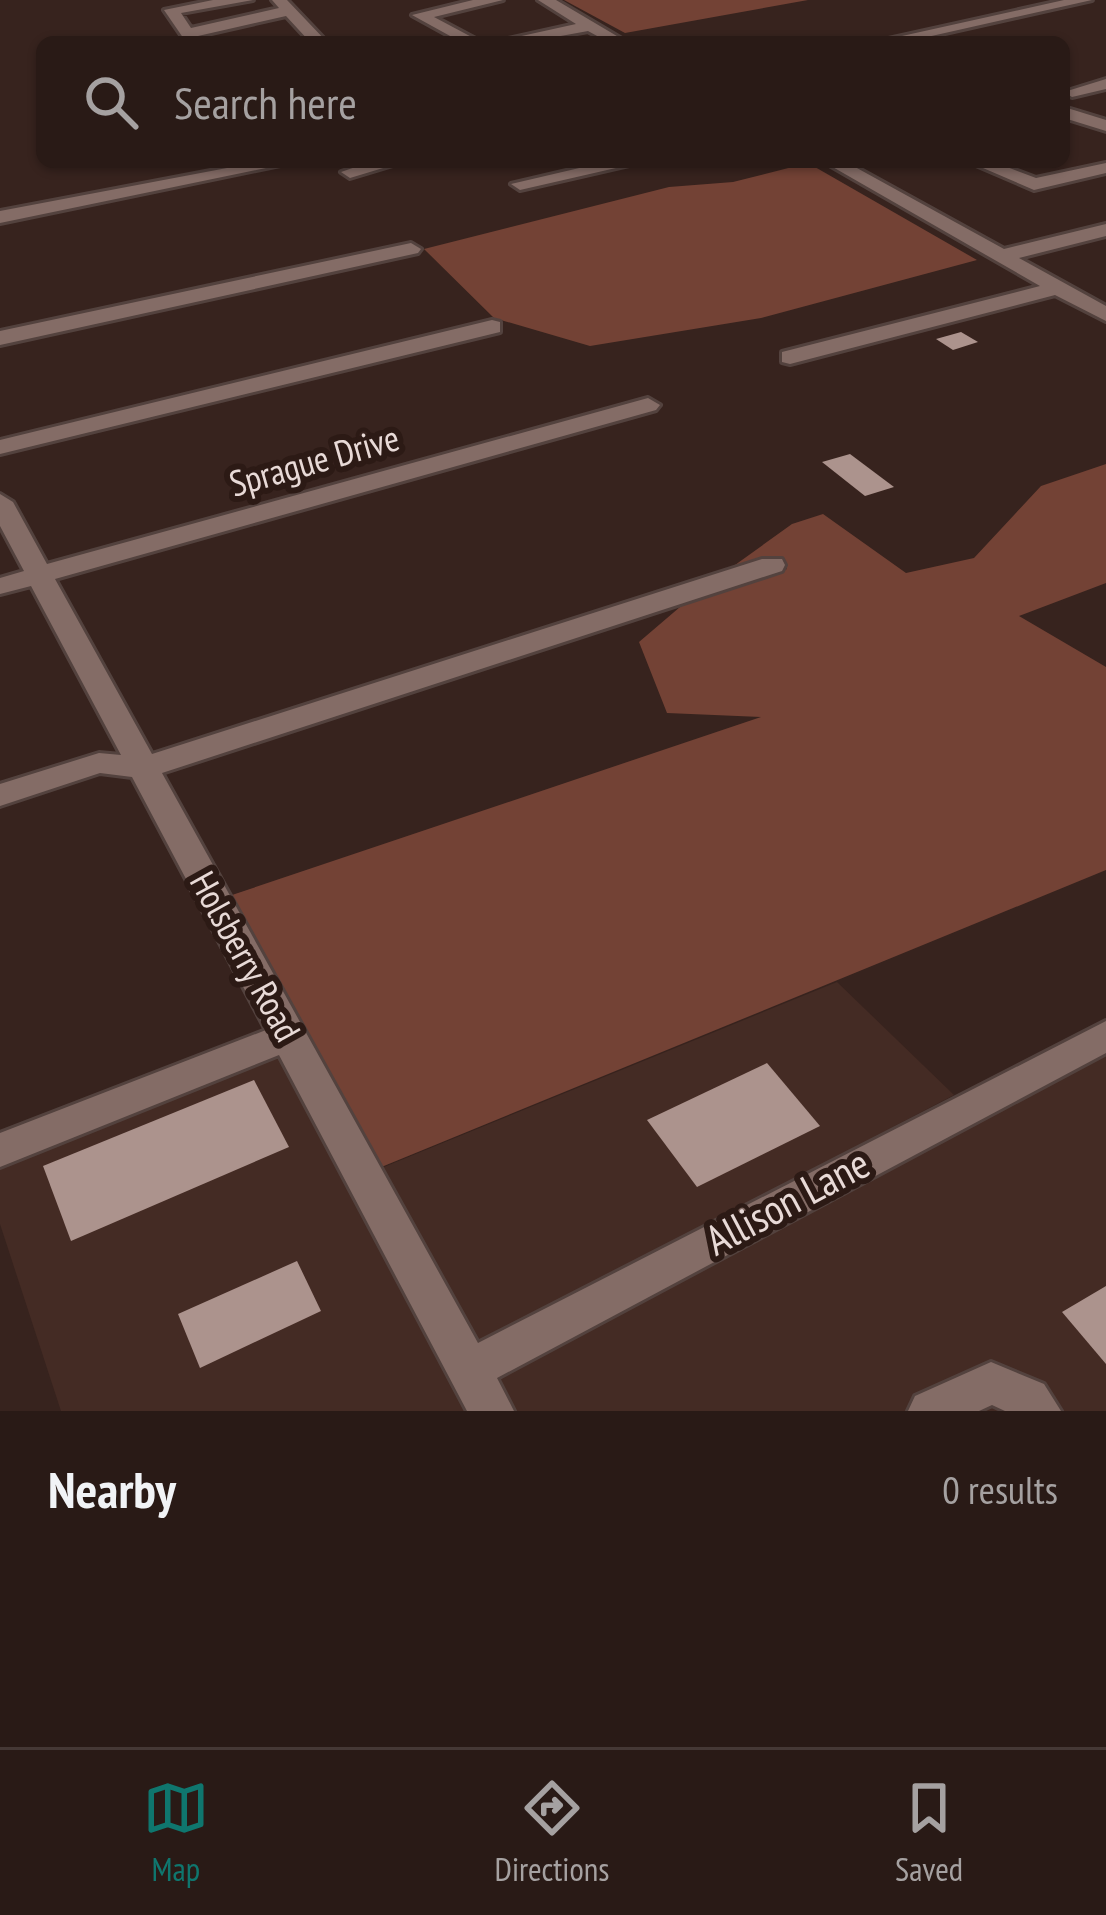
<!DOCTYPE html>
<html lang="en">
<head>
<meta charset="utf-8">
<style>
  body { margin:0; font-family:"PT Sans Narrow",sans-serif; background:#31231f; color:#f1f3f6 }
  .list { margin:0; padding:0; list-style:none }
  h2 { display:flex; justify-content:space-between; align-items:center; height:156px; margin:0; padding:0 48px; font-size:51px }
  h2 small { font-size:39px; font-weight:400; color:#a5a1a1 }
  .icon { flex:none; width:66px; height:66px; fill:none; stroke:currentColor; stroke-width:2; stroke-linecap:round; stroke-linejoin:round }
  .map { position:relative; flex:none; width:1106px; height:1411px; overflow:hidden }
  .search { position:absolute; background:#291a16; box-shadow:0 3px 9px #0004; left:36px; right:36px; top:36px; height:132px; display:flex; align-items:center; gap:30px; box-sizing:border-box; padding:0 42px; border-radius:18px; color:#a5a1a1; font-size:45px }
  .sheet { height:336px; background:#291a16 }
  nav { display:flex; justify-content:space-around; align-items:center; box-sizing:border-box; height:168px; border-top:3px solid #453835; background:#291a16; font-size:33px; color:#a5a1a1 }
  nav a { display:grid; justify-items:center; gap:6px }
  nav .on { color:#0f766e }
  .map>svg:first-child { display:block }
  .built { fill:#442b24 }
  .green { fill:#734235 }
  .building { fill:#ac938d }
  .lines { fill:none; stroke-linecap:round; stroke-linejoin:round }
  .minor-casing { stroke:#53423e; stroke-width:6 }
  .minor { fill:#846c66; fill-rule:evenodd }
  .labels { text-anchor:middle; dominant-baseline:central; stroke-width:12; stroke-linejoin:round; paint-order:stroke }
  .street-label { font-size:36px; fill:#e8dad7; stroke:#2c1a15 }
  .near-street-label { font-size:42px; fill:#e8dad7; stroke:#2c1a15 }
</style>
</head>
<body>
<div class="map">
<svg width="1106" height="1411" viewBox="0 0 1106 1411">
  <rect width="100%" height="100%" fill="#37231e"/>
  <!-- built -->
  <g class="built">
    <path d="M837,982L954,1095L476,1345L379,1169Z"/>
    <path d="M282,1054L469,1411H61L0,1224V1166Z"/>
    <path d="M1106,1055V1411H512L495,1379Z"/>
  </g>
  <!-- green -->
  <g class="green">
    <path d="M564,0H808L625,33Z"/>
    <path d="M808,163L977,260L761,318L590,346L494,318L424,249L669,187L733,182Z"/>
    <path d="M1106,464V583L1019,616L1106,667V870L379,1168L229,896L761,717L667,713L639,642L687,601L787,569L774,556L728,570L792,524L823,514L906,573L974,558L1041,486Z"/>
  </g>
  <!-- building -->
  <g class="building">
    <path d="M961,332L978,342L953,350L936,339Z"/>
    <path d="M850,454L894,487L865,496L822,462Z"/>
    <path d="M767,1063L820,1126L697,1187L647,1120Z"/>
    <path d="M254,1080L289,1147L71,1241L43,1166Z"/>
    <path d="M297,1261L321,1311L200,1368L178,1314Z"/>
    <path d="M1106,1286V1364L1062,1312Z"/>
  </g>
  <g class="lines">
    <!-- minor casing -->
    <g class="minor-casing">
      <g id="minor">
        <path d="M213,0H253L181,13L191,28L279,8L272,0H287L327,42H310L286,16L198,36L203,42H186L164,10Z"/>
        <path d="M473,0H503L434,17L481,42H461L412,15Z"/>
        <path d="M538,0H556L627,42H608L588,31L528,42H495L576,24Z"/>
        <path d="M1064,0H1092L905,42H875Z"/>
        <path d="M1106,79V89L1072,97L1064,92Z"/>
        <path d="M1064,107L1106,120V131L1064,118Z"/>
        <path d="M258,162L290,163L0,223V211Z"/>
        <path d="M370,162H403L350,178L341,172Z"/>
        <path d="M605,162H642L520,190L511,184Z"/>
        <path d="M824,162H846L1004,249L1106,224V236L1019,258L1106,306V321L1055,295L790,364L782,362V352L1040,286Z"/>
        <path d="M969,162H994L1036,178L1106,163V173L1034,190Z"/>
        <path d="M411,243L421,249L418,253L0,345V331Z"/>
        <path d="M492,320L500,322V332L0,454V440Z"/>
        <path d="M648,398L660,405L656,410L55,579L152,754L762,559H782L785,565L782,571L162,773L478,1343L1106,1021V1053L497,1378L514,1411H467L279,1055L0,1167V1133L266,1030L132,777L100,773L0,806V784L99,753L121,755L31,586L0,594V578L24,571L0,526V494L13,502L47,564Z"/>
        <path d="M991,1362L1044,1384L1061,1411H1005L992,1405L979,1411H908L915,1396Z"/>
      </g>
    </g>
    <!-- minor -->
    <use href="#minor" class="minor"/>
  </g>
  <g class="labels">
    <!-- street labels -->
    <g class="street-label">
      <text transform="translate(314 460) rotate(-16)">Sprague Drive</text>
      <text transform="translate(246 956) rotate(61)">Holsberry Road</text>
    </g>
    <!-- near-street labels -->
    <g class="near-street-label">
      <text transform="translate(787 1201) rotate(-28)">Allison Lane</text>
    </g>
  </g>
</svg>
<div class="search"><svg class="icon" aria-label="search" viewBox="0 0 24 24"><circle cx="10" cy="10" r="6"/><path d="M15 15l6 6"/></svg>Search here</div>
</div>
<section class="sheet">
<h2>Nearby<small>0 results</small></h2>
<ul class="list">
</ul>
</section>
<nav>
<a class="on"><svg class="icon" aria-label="map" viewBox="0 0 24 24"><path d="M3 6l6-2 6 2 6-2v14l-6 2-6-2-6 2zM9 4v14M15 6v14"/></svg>Map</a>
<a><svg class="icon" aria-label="directions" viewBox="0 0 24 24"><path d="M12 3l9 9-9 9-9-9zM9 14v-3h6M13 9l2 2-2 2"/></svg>Directions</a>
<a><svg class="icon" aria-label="saved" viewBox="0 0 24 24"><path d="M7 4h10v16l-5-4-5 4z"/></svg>Saved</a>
</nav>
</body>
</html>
